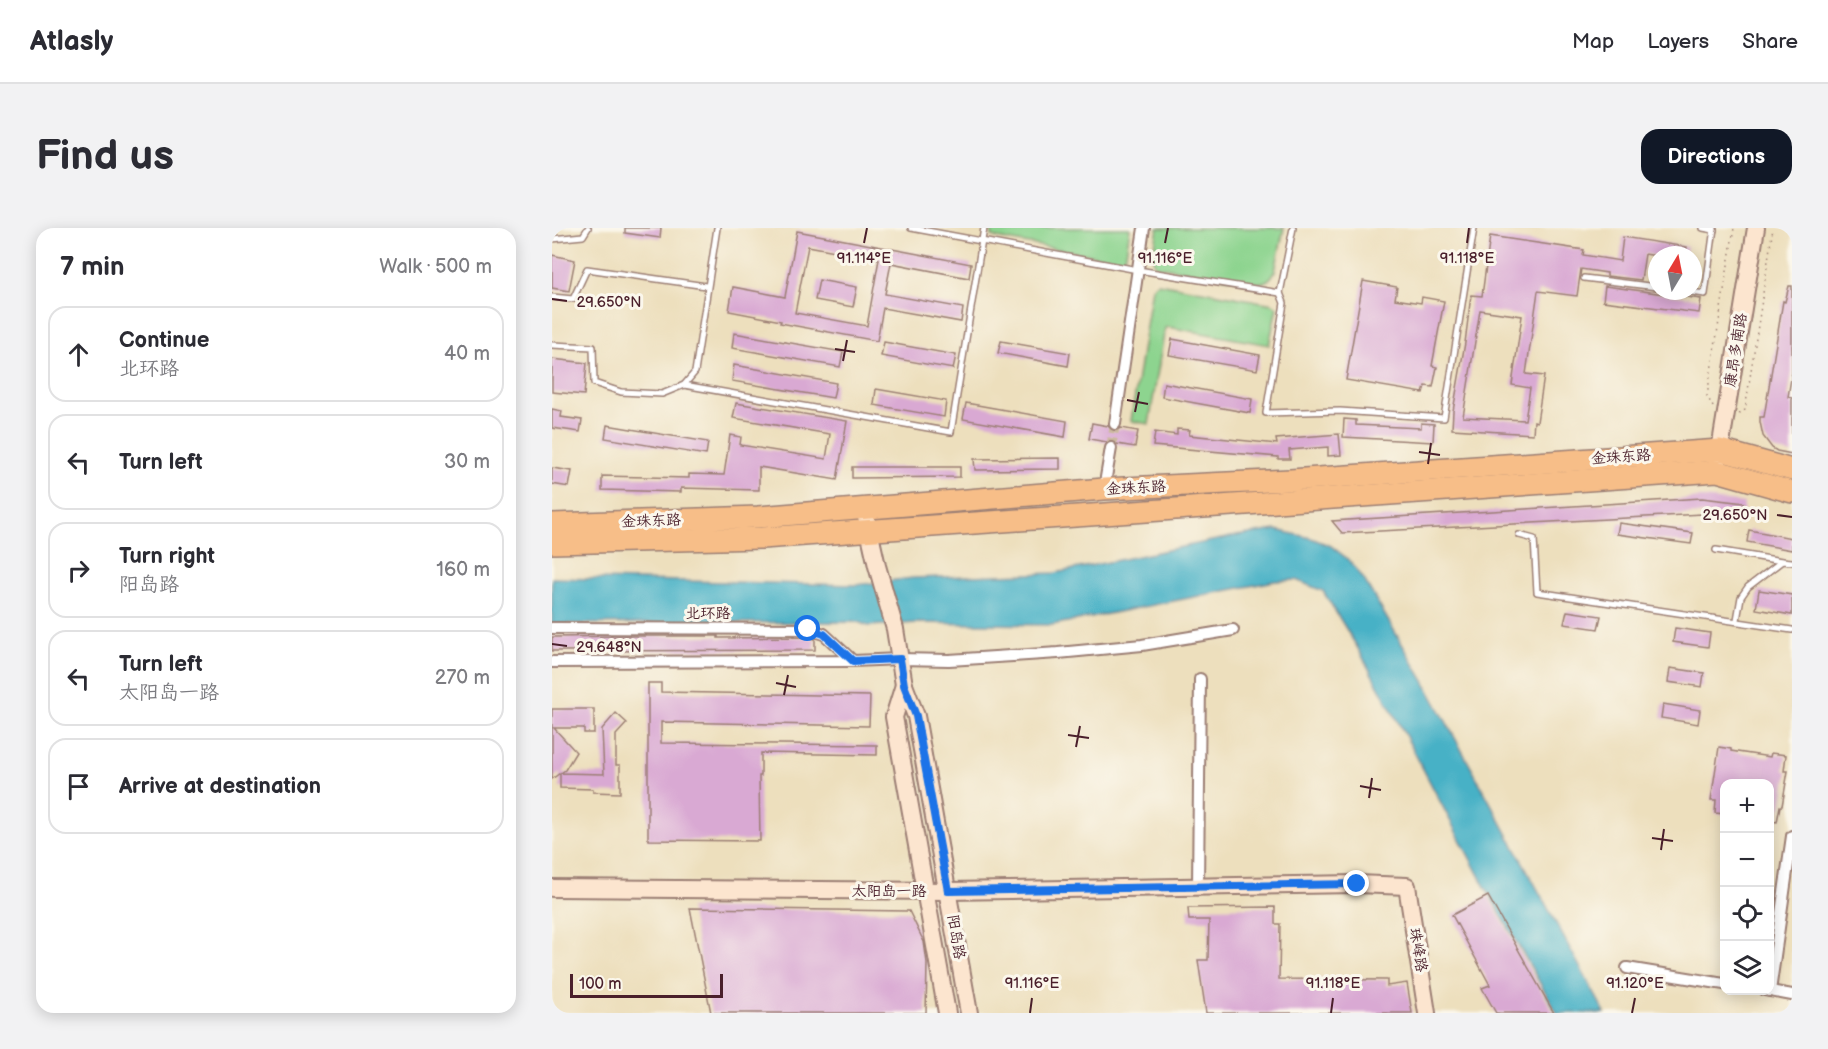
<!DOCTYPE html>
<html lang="en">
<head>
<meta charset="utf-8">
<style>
  body { margin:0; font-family:"Balsamiq Sans","LXGW WenKai TC",sans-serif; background:#f2f2f3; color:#2b2b33 }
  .controls { position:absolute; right:18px; bottom:18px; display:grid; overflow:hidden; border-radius:12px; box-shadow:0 3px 15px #0003 }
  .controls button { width:54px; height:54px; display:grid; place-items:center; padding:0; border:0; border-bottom:2px solid #e1e1e2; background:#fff; color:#2b2b33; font:30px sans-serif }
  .compass { position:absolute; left:1096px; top:18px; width:54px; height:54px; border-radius:50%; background:#fff; box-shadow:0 3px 15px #0003; rotate:10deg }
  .scale { position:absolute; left:18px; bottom:15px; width:153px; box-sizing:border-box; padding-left:6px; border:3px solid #4a1f2b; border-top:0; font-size:16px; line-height:21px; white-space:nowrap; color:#4a1f2b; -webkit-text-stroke:4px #fbf7ec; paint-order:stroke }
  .stop { position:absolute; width:18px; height:18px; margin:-14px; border:4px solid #1a73e8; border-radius:50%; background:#fff }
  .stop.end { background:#1a73e8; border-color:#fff; box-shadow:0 2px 6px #0008 }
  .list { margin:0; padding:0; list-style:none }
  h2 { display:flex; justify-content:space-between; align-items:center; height:78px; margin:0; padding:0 24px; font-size:26px }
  h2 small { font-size:20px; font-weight:400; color:#7c7c81 }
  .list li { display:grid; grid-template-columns:39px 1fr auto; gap:18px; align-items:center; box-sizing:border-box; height:96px; margin:0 12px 12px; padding:0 12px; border:2px solid #e1e1e2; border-radius:18px }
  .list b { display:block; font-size:22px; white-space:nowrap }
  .list p { margin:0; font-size:20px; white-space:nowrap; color:#7c7c81 }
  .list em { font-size:20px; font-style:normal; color:#7c7c81 }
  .icon { flex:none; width:33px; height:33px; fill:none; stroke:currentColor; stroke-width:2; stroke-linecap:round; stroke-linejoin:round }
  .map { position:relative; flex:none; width:1240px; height:785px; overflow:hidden; border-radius:18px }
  header { display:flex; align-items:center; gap:36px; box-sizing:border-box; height:84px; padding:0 30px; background:#fff; border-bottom:2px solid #e1e1e2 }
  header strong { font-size:28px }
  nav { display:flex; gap:33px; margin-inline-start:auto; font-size:21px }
  .intro { display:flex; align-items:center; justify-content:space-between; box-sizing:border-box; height:144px; padding:0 36px }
  h1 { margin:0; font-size:42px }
  .button { padding:15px 27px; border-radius:18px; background:#111827; color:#fff; font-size:21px; font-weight:700 }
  main { display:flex; gap:36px; padding:0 36px }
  aside { flex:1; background:#fff; border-radius:18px; box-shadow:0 3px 15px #0003 }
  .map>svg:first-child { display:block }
  .green { fill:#8dd48f; stroke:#6c7a5d; stroke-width:1.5 }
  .water { fill:#47b1c6; stroke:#486878; stroke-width:1.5 }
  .building { fill:#d9a9d3; fill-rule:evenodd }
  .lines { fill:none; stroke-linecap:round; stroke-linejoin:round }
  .street-tunnel { stroke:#ccb9a0; stroke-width:10; stroke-dasharray:10 5; stroke-linecap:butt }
  .lane-casing { stroke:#9c7f74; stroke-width:8 }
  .street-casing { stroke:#9c7f74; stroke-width:14 }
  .secondary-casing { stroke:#9c7f74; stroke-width:20 }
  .highway-casing { stroke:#9c7f74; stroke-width:24 }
  .path { stroke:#9c7f74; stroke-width:1.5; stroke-dasharray:1.5 4.5; stroke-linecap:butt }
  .lane { stroke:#fff; stroke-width:5 }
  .street { stroke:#fff; stroke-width:10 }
  .secondary { stroke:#fce5cf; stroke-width:16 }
  .highway { stroke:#f7be88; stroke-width:21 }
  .route { stroke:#1a73e8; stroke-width:8 }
  .ticks { fill:none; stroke:#4a1f2b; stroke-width:2 }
  .labels { text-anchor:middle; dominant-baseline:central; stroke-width:6; stroke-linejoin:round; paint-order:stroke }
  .street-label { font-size:15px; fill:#4a1f2b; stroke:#fbf7ec }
  .ticks-label { font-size:15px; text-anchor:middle; fill:#4a1f2b; stroke:#fbf7ec; stroke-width:6; stroke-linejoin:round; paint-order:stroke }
</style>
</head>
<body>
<header>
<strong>Atlasly</strong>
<nav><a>Map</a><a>Layers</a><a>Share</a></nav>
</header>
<div class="intro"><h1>Find us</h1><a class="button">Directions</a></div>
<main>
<aside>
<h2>7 min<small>Walk · 500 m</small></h2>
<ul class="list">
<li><svg class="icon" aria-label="ahead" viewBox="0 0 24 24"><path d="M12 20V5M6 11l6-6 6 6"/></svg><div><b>Continue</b><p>北环路</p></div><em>40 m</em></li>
<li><svg class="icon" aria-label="left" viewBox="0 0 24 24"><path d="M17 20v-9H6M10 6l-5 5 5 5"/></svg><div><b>Turn left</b></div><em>30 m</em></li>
<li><svg class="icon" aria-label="right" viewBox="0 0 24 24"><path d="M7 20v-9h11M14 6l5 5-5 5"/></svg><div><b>Turn right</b><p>阳岛路</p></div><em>160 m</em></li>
<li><svg class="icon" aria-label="left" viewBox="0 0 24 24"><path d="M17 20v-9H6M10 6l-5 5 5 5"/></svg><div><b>Turn left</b><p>太阳岛一路</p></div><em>270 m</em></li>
<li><svg class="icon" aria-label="arrive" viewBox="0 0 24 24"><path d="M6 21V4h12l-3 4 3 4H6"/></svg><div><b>Arrive at destination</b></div></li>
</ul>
</aside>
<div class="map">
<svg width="1240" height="785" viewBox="0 0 1240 785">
  <rect width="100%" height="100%" fill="#fbf7ec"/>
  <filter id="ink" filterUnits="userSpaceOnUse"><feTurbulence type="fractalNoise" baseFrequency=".0167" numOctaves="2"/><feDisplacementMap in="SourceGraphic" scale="12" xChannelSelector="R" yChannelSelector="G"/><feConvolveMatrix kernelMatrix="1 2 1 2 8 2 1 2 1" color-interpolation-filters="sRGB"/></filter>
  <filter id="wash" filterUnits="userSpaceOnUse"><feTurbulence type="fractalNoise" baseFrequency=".008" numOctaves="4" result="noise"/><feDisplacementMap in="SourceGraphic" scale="24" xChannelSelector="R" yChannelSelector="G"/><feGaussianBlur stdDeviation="1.35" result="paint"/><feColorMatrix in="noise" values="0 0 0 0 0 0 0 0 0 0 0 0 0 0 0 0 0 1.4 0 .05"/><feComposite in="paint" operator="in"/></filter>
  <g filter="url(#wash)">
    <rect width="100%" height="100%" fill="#eddfbd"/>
    <!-- green -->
    <g class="green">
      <path d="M439,0H578L574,26L572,30L566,32L444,10L440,8Z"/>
      <path d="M606,0H732L723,43C719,51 715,54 707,55L604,38L602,35L601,30Z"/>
      <path d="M606,55L721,76L725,79L717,117L616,99L613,100L597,196L579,193L600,60Z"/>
    </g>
    <!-- water -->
    <path class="water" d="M724,302L759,310L779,318L798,333L811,350L872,453L1053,785H1005L932,657L858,516L804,417L771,363L744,352L723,353L500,397L365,395L316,398L306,394L0,396V350L304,357L361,350L503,345L684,308Z"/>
    <g id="blocks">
      <!-- building -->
      <g class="building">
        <path d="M73,0H109L108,10L73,5Z"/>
        <path d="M245,3L419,36L417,50L339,35L333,66L411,80L409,94L331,80L325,113L228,95L229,93L177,83L181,59L233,69ZM256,18L327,31L315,98L243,85Z"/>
        <path d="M938,8L1032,22L1031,27L1068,33L1071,9L1135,19L1133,27H1105V28L1093,26L1089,52L1055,48V45L1029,41L1025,68L986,63L974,146L992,148L985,194L982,193L981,206L900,201L901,183L913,115L919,67L930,68ZM928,82L970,88L960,157L978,160L973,192L911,189Z"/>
        <path d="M0,27L23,32L17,63L0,60Z"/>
        <path d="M267,52L305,59L301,79L263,72Z"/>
        <path d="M811,53L845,59L843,71L869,75L870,69L892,73L880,138L885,139L881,159L873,158L871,165L794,152Z"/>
        <path d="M1053,58L1149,71L1147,85L1051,73Z"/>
        <path d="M1237,58H1240V144L1236,169L1240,170V226L1225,223L1220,220L1211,208L1208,194V189H1212L1231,73L1233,74Z"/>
        <path d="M182,105L291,124L288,139L180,120Z"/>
        <path d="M620,111L708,127L705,142L617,127Z"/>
        <path d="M449,113L518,125L516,138L446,125Z"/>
        <path d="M332,114L404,127L401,141L329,128Z"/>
        <path d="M0,131L35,135L32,167L0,164Z"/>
        <path d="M182,137L284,155L281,170L180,153Z"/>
        <path d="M612,155L700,171L698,185L610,169Z"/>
        <path d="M324,161L394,173L392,189L322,177Z"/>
        <path d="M184,175L295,193L285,252L207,239V262L129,260V264L50,262V248L137,250V246L172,247L178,207L189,209L188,217L274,231L278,206L181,190Z"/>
        <path d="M414,175L515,193L513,209L411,191Z"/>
        <path d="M0,181L10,183L9,189L30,192L28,204L0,200Z"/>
        <path d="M792,191L804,192V197L869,200V195L882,196L881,214L791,209Z"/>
        <path d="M540,195L556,198L561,203L569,200L586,203L583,219L565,216L561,213L555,214L537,211Z"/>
        <path d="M55,197L156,214L154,227L53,210Z"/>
        <path d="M625,201L638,202L637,207L725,216L724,211L787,206L789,227L776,228V219L737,222L738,231H726V229L601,218L603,204L625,207Z"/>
        <path d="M508,230V241L423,242L422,231Z"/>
        <path d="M300,239H408V249L300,250Z"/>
        <path d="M0,240L20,243L17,259L0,256Z"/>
        <path d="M1150,270L1192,275L1190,292L1151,286L790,305L780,293Z"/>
        <path d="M1067,295L1141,305L1139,316L1065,306Z"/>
        <path d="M1197,302L1240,310V322L1195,314Z"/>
        <path d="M1207,362L1240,367V387L1204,381Z"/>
        <path d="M1015,383L1049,388L1046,401L1012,396Z"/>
        <path d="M1123,400L1158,405L1156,419L1121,414Z"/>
        <path d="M77,408H166V410L255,409L263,411V422L0,423V409Z"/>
        <path d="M1118,440L1152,445L1150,459L1116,454Z"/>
        <path d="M96,455H109V464L318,468L317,498L109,494V515L325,517V527L209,525V548H207L208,613L96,612Z"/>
        <path d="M1111,476L1148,482L1146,496L1109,490Z"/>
        <path d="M0,481H42V505H32V500H2L24,524L13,542L9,545L52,546L50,501L64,485L75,495L64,507V537H68V565L41,564V561L8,560V545L0,551Z"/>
        <path d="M1167,519L1179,521V523L1218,529L1219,525L1234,527L1232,543H1236L1230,578H1228L1225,594L1218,593V555H1173V586L1163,585L1164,572H1159Z"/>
        <path d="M936,668L1002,785H944L930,760L938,757L900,687Z"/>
        <path d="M723,679V696H728L727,751L835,752V758L855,755L860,785H654L646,732H656L657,692H637L636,680Z"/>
        <path d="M138,680L357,683L372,714L375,735L374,785H159Z"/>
      </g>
    </g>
  </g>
  <g filter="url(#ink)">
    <use href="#blocks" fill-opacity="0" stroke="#9c7f74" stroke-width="1.5"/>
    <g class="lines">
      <!-- street-tunnel -->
      <path class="street-tunnel" d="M559,220L563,196"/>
      <!-- lane casing -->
      <g class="lane-casing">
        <g id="lane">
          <path d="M165,0L143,144L132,157L399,204L432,0"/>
          <path d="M359,0L586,42L728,65L741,0"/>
          <path d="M1151,0L1162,2"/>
          <path d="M0,11L31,8L36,0"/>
          <path d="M1032,50L1105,59"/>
          <path d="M1132,63L1153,66L1162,0"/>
          <path d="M728,65L732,75L714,185L788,183L892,190L922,0"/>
          <path d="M0,69L21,71L35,41L154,58"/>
          <path d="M0,117L41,119L42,155L69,164L110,166L132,157"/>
          <path d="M967,307L982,311L985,364L1240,402"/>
          <path d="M1164,322L1230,333"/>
          <path d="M1185,392L1189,369L1196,359L1230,333L1240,334"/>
        </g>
      </g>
      <!-- street casing -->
      <g class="street-casing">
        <g id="street">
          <path d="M563,196L592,0"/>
          <path d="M552,261L559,220"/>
          <path d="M0,400L256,401L272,406L301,433"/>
          <path d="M0,434L301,433L348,431L397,432L506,425L590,417L681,402"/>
          <path d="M646,660L648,451"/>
          <path d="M1075,740L1172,756"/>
          <path d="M1213,762L1240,767"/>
          <path d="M1218,763L1240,608"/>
        </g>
      </g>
      <!-- secondary casing -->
      <g class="secondary-casing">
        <g id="secondary">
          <path d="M1166,234L1204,0"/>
          <path d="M312,280L325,338L343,401L352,457L364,488L417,785"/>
          <path d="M352,457L342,489L395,785"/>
          <path d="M0,660L396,663L805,656L855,658L875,785"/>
        </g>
      </g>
      <!-- highway casing -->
      <g class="highway-casing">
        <g id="highway">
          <path d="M0,296L206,289L552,261L738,252L1168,222L1240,242"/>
          <path d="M0,315L210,310L1165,243L1240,264"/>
        </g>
      </g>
      <!-- path -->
      <g class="path">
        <path d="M1161,179L1155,168L1182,0"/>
        <path d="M1187,186L1193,182L1221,0"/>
      </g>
      <!-- lane -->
      <use href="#lane" class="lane"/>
      <!-- street -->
      <use href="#street" class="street"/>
      <!-- secondary -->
      <use href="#secondary" class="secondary"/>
      <!-- highway -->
      <use href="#highway" class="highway"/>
    </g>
  </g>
  <g class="lines" filter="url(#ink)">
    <!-- route -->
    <path class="route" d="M256,401L272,406L301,433L348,431L352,457L364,488L396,663L805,656"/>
  </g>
  <!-- ticks -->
  <path class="ticks" d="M312,15L315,0M613,15L616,0M915,15L917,0M0,71L15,73M283,121L303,124M291,133L295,112M575,172L596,176M583,184L587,164M867,224L888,227M876,236L879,215M1225,287L1240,289M0,416L15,418M224,455L244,459M232,467L236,447M516,507L537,510M524,519L528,498M808,558L829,562M817,570L820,550M1100,610L1121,613M1109,622L1112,601M478,785L480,770M779,785L781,770M1080,785L1083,770"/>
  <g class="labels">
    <!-- street labels -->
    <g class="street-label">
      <text transform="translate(1184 122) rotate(-81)">康昂多南路</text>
      <text transform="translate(1069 229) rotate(-4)">金珠东路</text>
      <text transform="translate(584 260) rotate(-3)">金珠东路</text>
      <text transform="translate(99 293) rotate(-2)">金珠东路</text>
      <text x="156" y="385">北环路</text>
      <text x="337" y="663">太阳岛一路</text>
      <text transform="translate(404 709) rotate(80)">阳岛路</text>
      <text transform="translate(866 722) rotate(81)">珠峰路</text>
    </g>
  </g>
  <g class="ticks-label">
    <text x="312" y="35">91.114°E</text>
    <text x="613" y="35">91.116°E</text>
    <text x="915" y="35">91.118°E</text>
    <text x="57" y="79">29.650°N</text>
    <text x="1183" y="292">29.650°N</text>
    <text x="57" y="424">29.648°N</text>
    <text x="480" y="760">91.116°E</text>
    <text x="781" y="760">91.118°E</text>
    <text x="1083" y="760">91.120°E</text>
  </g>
</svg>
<div class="controls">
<button>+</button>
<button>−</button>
<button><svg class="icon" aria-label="locate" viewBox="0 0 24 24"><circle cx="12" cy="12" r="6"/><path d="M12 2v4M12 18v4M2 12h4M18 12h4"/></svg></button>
<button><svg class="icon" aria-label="layers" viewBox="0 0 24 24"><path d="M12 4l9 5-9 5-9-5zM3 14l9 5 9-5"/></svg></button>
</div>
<svg class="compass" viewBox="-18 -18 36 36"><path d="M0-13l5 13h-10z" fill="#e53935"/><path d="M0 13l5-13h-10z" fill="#7c7c81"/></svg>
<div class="scale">100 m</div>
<div class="stop" style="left:256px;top:401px"></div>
<div class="stop end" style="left:805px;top:656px"></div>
</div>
</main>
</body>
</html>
